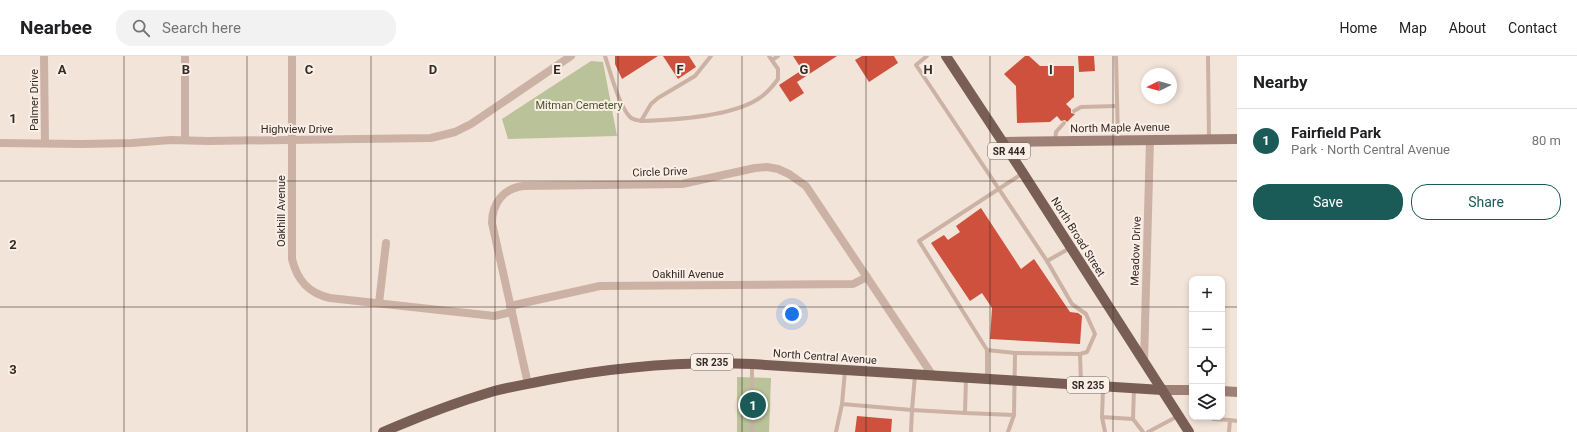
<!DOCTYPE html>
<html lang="en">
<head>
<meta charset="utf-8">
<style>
  body { margin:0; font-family:Roboto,sans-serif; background:#f2f2f2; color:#202124 }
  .controls { position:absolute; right:12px; bottom:12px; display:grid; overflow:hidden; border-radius:8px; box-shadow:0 2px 6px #0003 }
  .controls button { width:36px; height:36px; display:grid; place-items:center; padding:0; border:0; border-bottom:1px solid #e0e0e0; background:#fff; color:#202124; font:20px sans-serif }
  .compass { position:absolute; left:1141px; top:12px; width:36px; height:36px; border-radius:50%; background:#fff; box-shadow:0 2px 6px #0003; rotate:265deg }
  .you { position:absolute; left:792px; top:258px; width:14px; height:14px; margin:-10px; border:3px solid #fff; border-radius:50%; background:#1a73e8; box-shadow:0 0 0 6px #1a73e833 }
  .badge { display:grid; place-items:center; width:26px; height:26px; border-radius:50%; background:#1a5a57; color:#fff; font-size:13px; font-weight:700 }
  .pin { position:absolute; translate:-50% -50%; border:2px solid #fff; box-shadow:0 1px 4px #0006 }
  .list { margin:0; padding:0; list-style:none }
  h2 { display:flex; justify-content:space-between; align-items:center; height:52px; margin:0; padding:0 16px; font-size:17px }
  h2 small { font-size:13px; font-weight:400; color:#757577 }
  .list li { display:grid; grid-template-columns:26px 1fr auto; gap:12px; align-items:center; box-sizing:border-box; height:64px; padding:0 16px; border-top:1px solid #e0e0e0 }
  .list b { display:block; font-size:15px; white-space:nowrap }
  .list p { margin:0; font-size:13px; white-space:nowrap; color:#757577 }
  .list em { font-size:13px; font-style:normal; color:#757577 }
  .actions { display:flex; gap:8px; padding:12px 16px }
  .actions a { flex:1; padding:9px 0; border:1px solid #1a5a57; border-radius:16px; text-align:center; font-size:14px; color:#1a5a57 }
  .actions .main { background:#1a5a57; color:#fff }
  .icon { flex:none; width:22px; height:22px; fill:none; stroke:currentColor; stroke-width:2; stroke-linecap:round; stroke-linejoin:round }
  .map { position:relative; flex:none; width:1237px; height:376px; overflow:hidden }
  header { display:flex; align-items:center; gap:24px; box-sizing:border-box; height:56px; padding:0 20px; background:#fff; border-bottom:1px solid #e0e0e0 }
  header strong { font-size:19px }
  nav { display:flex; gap:22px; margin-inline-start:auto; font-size:14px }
  .search { width:280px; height:36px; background:#f2f2f2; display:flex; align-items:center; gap:10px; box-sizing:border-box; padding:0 14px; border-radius:16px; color:#757577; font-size:15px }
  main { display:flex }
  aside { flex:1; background:#fff }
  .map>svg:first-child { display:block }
  .green { fill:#b9c298 }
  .building { fill:#cd513d }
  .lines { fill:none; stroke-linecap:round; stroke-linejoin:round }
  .lane { stroke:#cbb2a4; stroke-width:4 }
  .street { stroke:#cbb2a4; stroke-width:8 }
  .secondary { stroke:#9f8076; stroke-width:10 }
  .primary { stroke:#795e56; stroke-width:10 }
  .grid { fill:none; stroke:#362a26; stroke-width:1; stroke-opacity:0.55 }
  .labels { text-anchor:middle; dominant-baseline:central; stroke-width:4; stroke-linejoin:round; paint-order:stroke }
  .shield { fill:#faefe6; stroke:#716560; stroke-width:1 }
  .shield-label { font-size:10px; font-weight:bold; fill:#362a26 }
  .street-label { font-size:11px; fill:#362a26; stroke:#faefe6 }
  .park-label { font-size:11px; fill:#4a5629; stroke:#faefe6 }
  .grid-label { font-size:13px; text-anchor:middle; font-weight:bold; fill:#362a26; stroke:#faefe6; stroke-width:4; stroke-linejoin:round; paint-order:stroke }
</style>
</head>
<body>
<header>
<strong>Nearbee</strong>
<div class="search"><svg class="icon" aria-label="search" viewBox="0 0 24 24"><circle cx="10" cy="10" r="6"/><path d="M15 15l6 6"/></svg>Search here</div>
<nav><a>Home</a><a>Map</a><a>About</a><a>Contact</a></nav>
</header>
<main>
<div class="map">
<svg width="1237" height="376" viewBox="0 0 1237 376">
  <rect width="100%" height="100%" fill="#f3e4d9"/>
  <!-- green -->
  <g class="green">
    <path d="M591,5L603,6L617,80L508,83L502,63Z"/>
    <path d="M737,321L771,322L769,376H737Z"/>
  </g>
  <!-- building -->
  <g class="building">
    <path d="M615,0H658L622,23L615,8Z"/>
    <path d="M663,0H689L696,11L678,23Z"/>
    <path d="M793,0H837L797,26L804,37L790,46L779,29L802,14Z"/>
    <path d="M862,0H894L898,7L869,26L855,4Z"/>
    <path d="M1025,0H1029L1040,10H1074V41L1066,48L1071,53V57L1075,58L1067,66L1065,64L1061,65L1057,60L1050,66L1017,67L1016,30L1004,18Z"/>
    <path d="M1078,0H1094L1095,15L1079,16Z"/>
    <path d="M981,152L1021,213L1034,203L1070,256L1078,257L1082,260L1080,288L990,283L992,252L982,237L970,245L931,187L944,179L948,184L960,176L956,170Z"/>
    <path d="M857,360L892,363L891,376H855Z"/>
  </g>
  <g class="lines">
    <!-- lane -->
    <g class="lane">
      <path d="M605,0C610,15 619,50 630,61C633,64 637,64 641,65C673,64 732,60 758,43C766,38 773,30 778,23V13L769,0"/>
      <path d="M927,0L916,9L1047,205L1072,248L1086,258L1095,278L1087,296L1080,298L1015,297L987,294"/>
      <path d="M1116,0L1118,84"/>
      <path d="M1208,0L1209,83"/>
      <path d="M772,4L778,0"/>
      <path d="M1074,55L1081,51L1117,50"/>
      <path d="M641,65L651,48L658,42L695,20L711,0"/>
      <path d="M1055,85L1056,76L1064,67"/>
      <path d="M1047,205L1070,192"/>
      <path d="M1080,298L1081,328"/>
      <path d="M845,315L842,348L912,354L915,319"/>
      <path d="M966,322L965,357L1014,359"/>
      <path d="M987,323V294L919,185L1023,117"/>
      <path d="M1103,332L1102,361L1133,363L1134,332"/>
      <path d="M1102,361L1105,376"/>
      <path d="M1133,363L1143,376"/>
      <path d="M1213,363L1230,364"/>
      <path d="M752,376V308"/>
      <path d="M836,376L842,348"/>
      <path d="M911,376L912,354L965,357"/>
      <path d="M1008,376L1014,359L1015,297"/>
      <path d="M1148,376L1178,360"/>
      <path d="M1229,376L1230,364L1237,365"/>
    </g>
    <!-- street -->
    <g class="street">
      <path d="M44,0L45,87"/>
      <path d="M185,0V84"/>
      <path d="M292,0V203C297,224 308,237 330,242L494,260L512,256"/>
      <path d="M0,87L81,88L132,87L171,84L208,85L431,82L455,76L471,68L571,0"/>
      <path d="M379,247L386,187"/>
      <path d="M510,250L600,230L853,228L867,221"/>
      <path d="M1144,306L1150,84"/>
      <path d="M528,328L492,167C492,148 503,132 524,130L682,128L755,112L767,111L778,113L789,118L806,130L933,320"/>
    </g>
    <!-- secondary -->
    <g class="secondary">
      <path d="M1003,86L1237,83"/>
      <path d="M1162,334H1192"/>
      <path d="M1222,335L1237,336"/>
    </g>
    <!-- primary -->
    <g class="primary">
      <path d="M946,0L1023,117L1189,376"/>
      <path d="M383,376C418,361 454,347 491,336C509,331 528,328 547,324C615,311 683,305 752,308L1162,334"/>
    </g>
  </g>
  <!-- grid -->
  <path class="grid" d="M124,0V376M247,0V376M371,0V376M495,0V376M618,0V376M742,0V376M866,0V376M990,0V376M1113,0V376M0,125H1237M0,251H1192M1222,251H1237"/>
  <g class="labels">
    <!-- shield labels -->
    <g class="shield">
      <rect x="988" y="87" width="42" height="16" rx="3"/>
      <rect x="691" y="298" width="42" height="16" rx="3"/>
      <rect x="1067" y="321" width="42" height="16" rx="3"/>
    </g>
    <g class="shield-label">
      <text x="1009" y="95">SR 444</text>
      <text x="712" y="306">SR 235</text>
      <text x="1088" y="329">SR 235</text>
    </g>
    <!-- street labels -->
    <g class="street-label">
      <text transform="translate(34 44) rotate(-90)">Palmer Drive</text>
      <text transform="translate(1120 72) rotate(-1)">North Maple Avenue</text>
      <text x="297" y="73">Highview Drive</text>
      <text transform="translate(660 116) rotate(-2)">Circle Drive</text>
      <text transform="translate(281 155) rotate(-90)">Oakhill Avenue</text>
      <text transform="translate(1078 181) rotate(58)">North Broad Street</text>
      <text transform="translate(1136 195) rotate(-88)">Meadow Drive</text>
      <text x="688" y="218">Oakhill Avenue</text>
      <text transform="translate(825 301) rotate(4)">North Central Avenue</text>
    </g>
    <!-- park labels -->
    <g class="park-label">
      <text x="579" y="49">Mitman Cemetery</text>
    </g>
  </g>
  <g class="grid-label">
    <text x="62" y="18">A</text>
    <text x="186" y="18">B</text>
    <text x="309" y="18">C</text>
    <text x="433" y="18">D</text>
    <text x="557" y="18">E</text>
    <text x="680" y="18">F</text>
    <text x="804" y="18">G</text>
    <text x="928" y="18">H</text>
    <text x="1051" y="18">I</text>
    <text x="13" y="67">1</text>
    <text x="13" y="193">2</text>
    <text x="13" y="318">3</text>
  </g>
</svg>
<div class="controls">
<button>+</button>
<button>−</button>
<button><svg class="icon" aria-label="locate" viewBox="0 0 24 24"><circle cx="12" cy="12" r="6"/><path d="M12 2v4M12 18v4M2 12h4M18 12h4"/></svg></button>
<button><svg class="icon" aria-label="layers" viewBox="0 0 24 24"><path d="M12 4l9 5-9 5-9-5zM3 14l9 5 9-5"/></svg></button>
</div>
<svg class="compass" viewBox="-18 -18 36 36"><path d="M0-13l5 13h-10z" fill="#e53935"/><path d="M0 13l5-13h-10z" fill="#757577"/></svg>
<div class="you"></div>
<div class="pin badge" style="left:753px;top:349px">1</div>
</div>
<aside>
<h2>Nearby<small></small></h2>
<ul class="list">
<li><span class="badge">1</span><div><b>Fairfield Park</b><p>Park · North Central Avenue</p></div><em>80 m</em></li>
</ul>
<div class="actions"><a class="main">Save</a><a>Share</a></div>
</aside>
</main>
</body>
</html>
